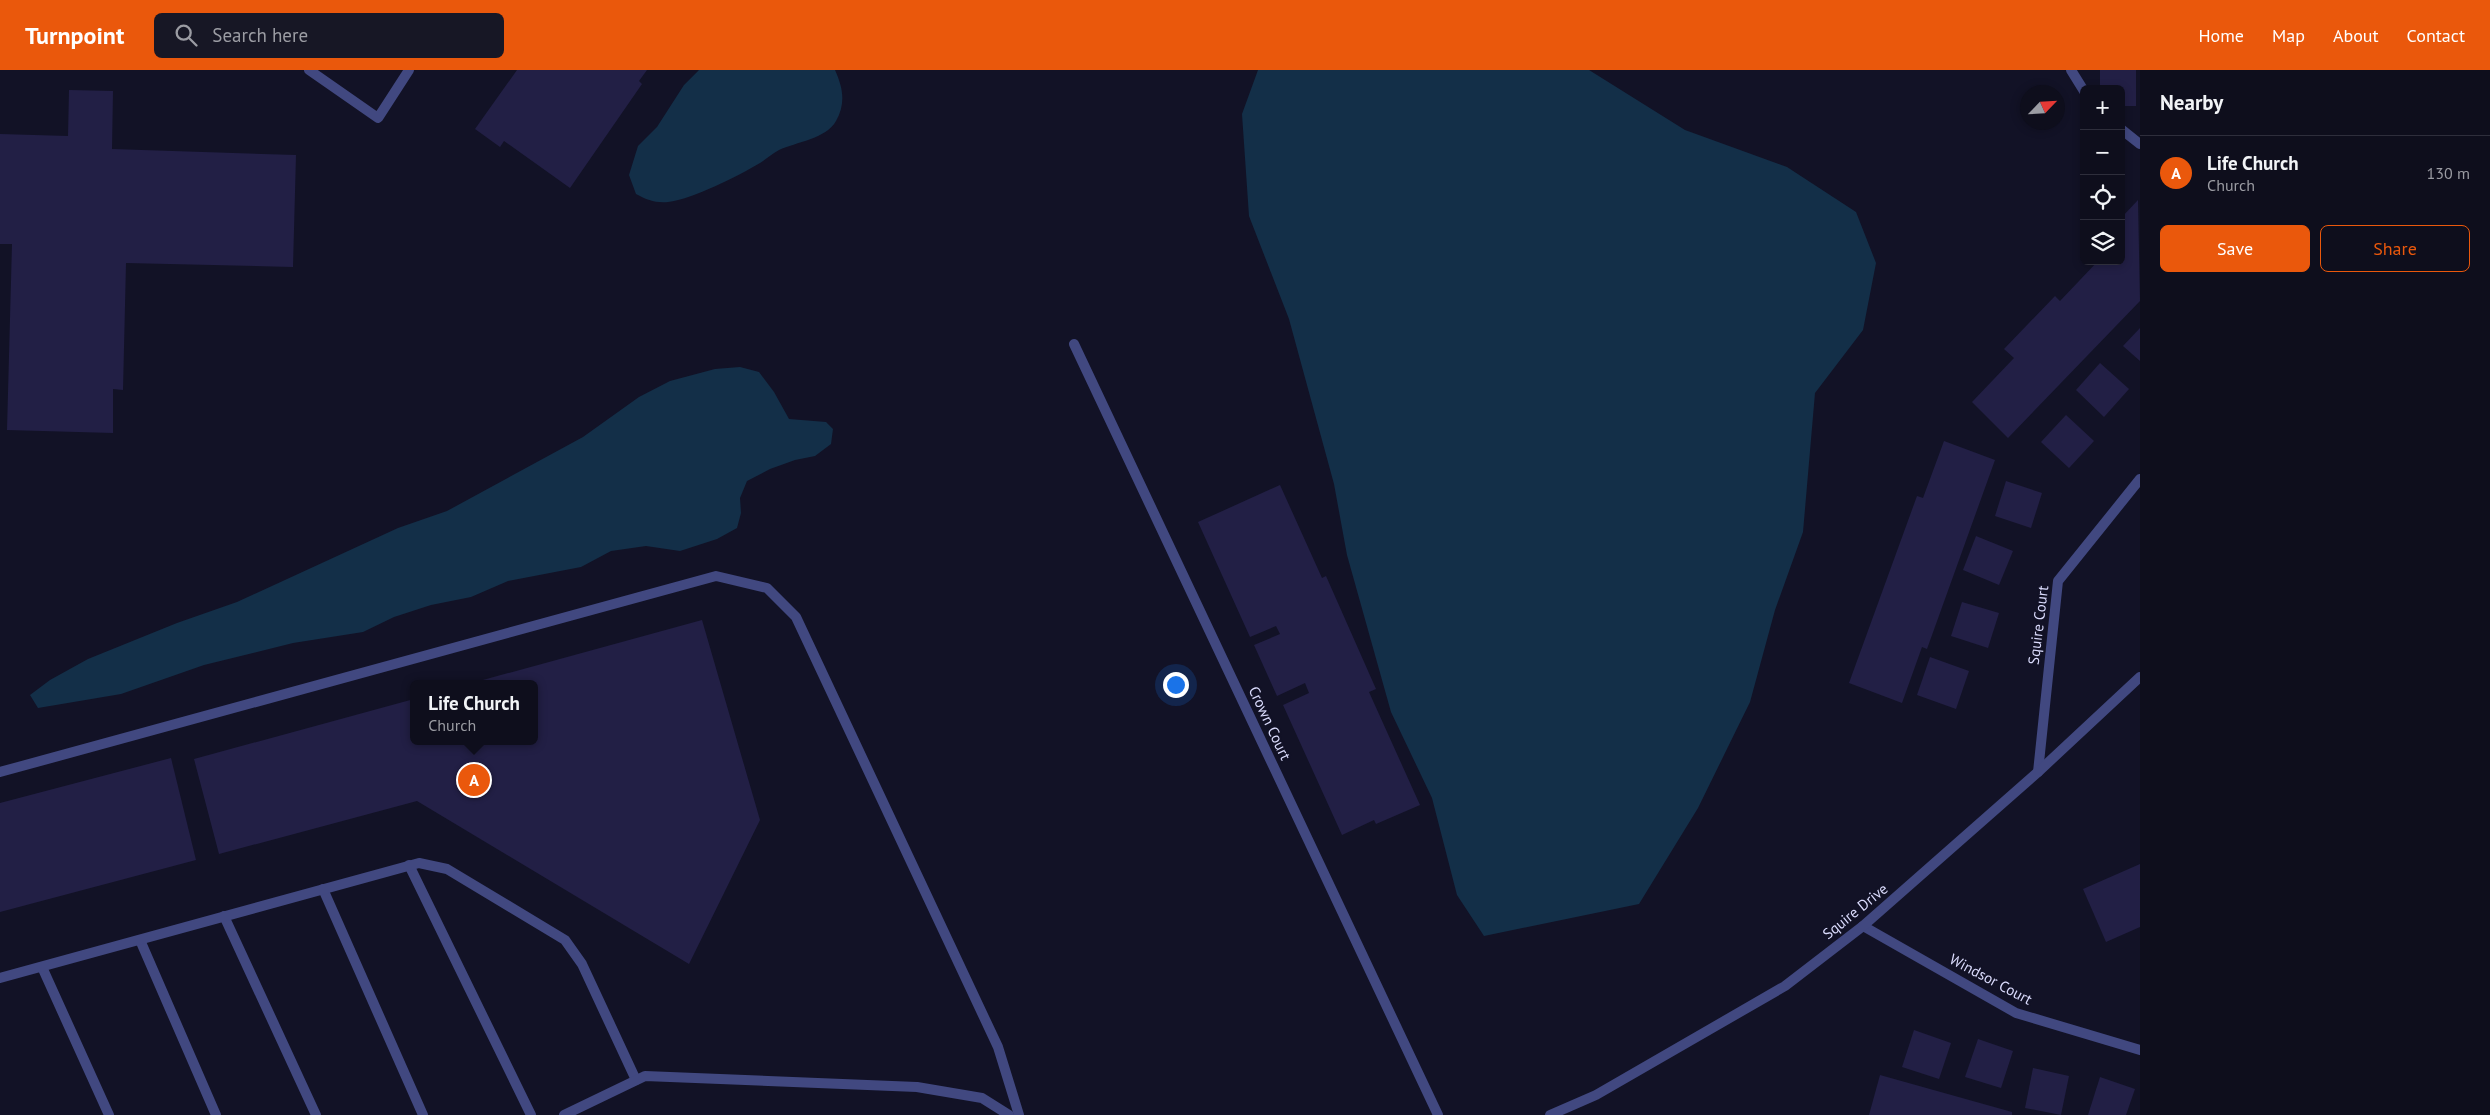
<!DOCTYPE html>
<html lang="en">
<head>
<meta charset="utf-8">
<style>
  body { margin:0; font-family:"PT Sans",sans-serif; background:#171725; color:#f1f3f6 }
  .controls { position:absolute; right:15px; top:15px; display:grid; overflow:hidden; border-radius:8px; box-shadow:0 2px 8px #0003 }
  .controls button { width:45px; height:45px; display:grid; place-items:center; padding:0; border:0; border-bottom:1px solid #2e2e3b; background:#0e0e1c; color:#f1f3f6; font:25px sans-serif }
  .compass { position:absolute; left:2020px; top:15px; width:45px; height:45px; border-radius:50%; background:#0e0e1c; box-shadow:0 2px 8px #0003; rotate:65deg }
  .you { position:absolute; left:1175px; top:614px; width:18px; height:18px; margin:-12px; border:4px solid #fff; border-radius:50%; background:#1a73e8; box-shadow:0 0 0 8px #1a73e833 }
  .badge { display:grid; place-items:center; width:32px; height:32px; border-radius:50%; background:#ea580c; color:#fff; font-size:16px; font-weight:700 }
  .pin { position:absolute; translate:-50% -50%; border:2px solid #fff; box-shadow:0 1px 5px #0006 }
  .popup { position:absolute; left:410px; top:610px; width:128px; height:65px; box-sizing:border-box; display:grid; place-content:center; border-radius:8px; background:#0e0e1c; filter:drop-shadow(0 1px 4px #0005); font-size:16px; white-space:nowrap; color:#9b9ca3 }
  .popup b { font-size:19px; color:#f1f3f6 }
  .popup::after { content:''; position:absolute; left:50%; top:100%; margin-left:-10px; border:10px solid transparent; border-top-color:#0e0e1c }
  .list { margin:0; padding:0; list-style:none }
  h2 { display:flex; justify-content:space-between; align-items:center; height:65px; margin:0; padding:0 20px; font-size:21px }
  h2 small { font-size:16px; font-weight:400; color:#9b9ca3 }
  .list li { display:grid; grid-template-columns:32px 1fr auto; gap:15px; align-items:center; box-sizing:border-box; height:75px; padding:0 20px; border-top:1px solid #2e2e3b }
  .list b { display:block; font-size:19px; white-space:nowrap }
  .list p { margin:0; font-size:16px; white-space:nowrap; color:#9b9ca3 }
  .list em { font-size:16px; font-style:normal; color:#9b9ca3 }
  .actions { display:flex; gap:10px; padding:15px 20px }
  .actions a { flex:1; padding:11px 0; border:1px solid #ea580c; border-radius:8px; text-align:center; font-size:18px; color:#ea580c }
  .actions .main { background:#ea580c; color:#fff }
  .icon { flex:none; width:28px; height:28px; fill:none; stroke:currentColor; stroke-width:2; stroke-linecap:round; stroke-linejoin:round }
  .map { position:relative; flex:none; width:2140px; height:1045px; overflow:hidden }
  header { display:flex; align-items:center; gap:30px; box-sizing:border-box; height:70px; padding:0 25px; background:#ea580c; color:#fff }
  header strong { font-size:24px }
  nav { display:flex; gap:28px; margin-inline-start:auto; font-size:18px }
  .search { width:350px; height:45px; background:#171725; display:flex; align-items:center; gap:12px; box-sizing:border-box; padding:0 18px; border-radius:8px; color:#9b9ca3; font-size:19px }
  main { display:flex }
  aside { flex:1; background:#0e0e1c }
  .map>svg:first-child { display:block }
  .water { fill:#132f48 }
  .building { fill:#221f45 }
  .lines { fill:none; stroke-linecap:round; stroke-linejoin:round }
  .lane { stroke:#414880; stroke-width:10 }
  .street { stroke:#414880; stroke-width:10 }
  .labels { text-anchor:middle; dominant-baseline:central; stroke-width:4; stroke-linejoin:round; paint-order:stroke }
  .street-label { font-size:15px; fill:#dadbfc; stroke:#121226 }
</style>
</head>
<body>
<header>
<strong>Turnpoint</strong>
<div class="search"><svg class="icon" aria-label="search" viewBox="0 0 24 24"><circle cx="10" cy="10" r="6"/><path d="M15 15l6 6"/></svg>Search here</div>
<nav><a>Home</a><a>Map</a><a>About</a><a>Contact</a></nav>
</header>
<main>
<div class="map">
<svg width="2140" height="1045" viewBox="0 0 2140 1045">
  <rect width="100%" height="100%" fill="#121226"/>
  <!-- water -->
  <g class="water">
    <path d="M699,0H835C843,18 846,33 836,51C826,69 796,72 779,80C772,84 766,89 760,93C738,106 693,129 668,132C655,133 647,130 636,124L629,105L638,76L657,57L684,15Z"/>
    <path d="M1258,0H1589L1685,60L1787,97L1856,142L1876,193L1863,260L1815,323L1803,462L1775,540L1750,632L1698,738L1639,834L1484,866L1457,825L1432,728L1391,642L1347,485L1334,414L1289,249L1249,146L1242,44Z"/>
    <path d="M740,297L759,302L774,322L789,349L826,352L833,359L831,374L815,386L795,390L770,399L747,411L740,428L741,443L737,458L717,469L680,481L646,476L611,481L581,497L508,511L471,527L431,535L394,547L363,562L293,573L204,595L121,624L38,638L30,625L50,610L88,589L177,553L237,532L398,458L447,441L583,367L639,327L670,311L715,299Z"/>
  </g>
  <!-- building -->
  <g class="building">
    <path d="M517,0H647L639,11L642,14L570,118L504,71L500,77L475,59Z"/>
    <path d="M2100,0H2136V36H2121V19H2100Z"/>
    <path d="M69,20L113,21L112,79L296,85L293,197L126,193L123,320L113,319V363L7,360L12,174H0V64L68,66Z"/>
    <path d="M2138,130L2140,231L2008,368L1972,332L2014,288L2004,279L2055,226L2060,231L2098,191H2121V148Z"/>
    <path d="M2140,258V291L2123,276Z"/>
    <path d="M2100,293L2129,319L2104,347L2076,320Z"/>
    <path d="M2066,345L2094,371L2069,398L2041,372Z"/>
    <path d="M1944,371L1995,390L1927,579L1922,577L1902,633L1849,613L1917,426L1923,428Z"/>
    <path d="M2006,411L2042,423L2031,458L1995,446Z"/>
    <path d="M1280,415L1322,508L1326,506L1376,619L1369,622L1420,735L1376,754L1374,750L1342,765L1283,635L1309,623L1305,613L1277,626L1254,575L1280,564L1276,556L1250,567L1198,452Z"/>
    <path d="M1976,466L2013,481L1999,515L1963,500Z"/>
    <path d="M1962,532L1999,543L1988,578L1951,566Z"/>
    <path d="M702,550L760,750L689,894L417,731L219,784L194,689L414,629V671H534V614L472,613Z"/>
    <path d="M1930,587L1969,601L1956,639L1917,625Z"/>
    <path d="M171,688L196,790L0,842V733Z"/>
    <path d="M2140,794V857L2106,872L2083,819Z"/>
    <path d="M1914,960L1951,973L1939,1009L1902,997Z"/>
    <path d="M1978,969L2013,981L2001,1018L1965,1007Z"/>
    <path d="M2033,998L2069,1006L2061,1045L2025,1038Z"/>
    <path d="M1880,1005L2012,1042V1045H1869Z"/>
    <path d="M2100,1007L2135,1019L2126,1045H2088Z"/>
  </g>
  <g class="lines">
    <!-- lane -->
    <g class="lane">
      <path d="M309,0L378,48L409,0"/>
      <path d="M2071,0L2084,21"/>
      <path d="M2121,59L2140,74"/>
      <path d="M0,702L716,506L767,518L796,547L998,977L1019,1045"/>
      <path d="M409,795L531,1045"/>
      <path d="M323,819L423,1045"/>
      <path d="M224,846L316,1045"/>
      <path d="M140,870L216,1045"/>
      <path d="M42,897L109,1045"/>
      <path d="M0,908L419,793L447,799L565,870L582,894L636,1010"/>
      <path d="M564,1045L645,1006L917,1017L982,1028L1009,1045"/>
    </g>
    <!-- street -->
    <g class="street">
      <path d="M1074,274L1438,1045"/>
      <path d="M2038,702L2058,511L2140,409"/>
      <path d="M1863,856L2016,943L2140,980"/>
      <path d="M1550,1045L1596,1025L1785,916L1863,856L2038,702L2140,607"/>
    </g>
  </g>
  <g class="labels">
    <!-- street labels -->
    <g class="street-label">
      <text transform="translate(2038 555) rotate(-83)">Squire Court</text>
      <text transform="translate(1270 653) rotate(65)">Crown Court</text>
      <text transform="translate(1855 841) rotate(-39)">Squire Drive</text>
      <text transform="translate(1991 909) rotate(28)">Windsor Court</text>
    </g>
  </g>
</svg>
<div class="controls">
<button>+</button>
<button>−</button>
<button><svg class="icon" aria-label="locate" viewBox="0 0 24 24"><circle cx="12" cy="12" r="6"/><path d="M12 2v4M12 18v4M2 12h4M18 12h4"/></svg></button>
<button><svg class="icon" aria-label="layers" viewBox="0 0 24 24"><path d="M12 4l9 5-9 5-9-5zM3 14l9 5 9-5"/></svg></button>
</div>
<svg class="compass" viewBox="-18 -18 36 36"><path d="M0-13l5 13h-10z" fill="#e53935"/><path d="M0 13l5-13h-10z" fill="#9b9ca3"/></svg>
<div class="you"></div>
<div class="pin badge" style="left:474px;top:710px">A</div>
<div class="popup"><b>Life Church</b>Church</div>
</div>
<aside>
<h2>Nearby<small></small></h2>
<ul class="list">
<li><span class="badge">A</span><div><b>Life Church</b><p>Church</p></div><em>130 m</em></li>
</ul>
<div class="actions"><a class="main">Save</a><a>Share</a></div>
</aside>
</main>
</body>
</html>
